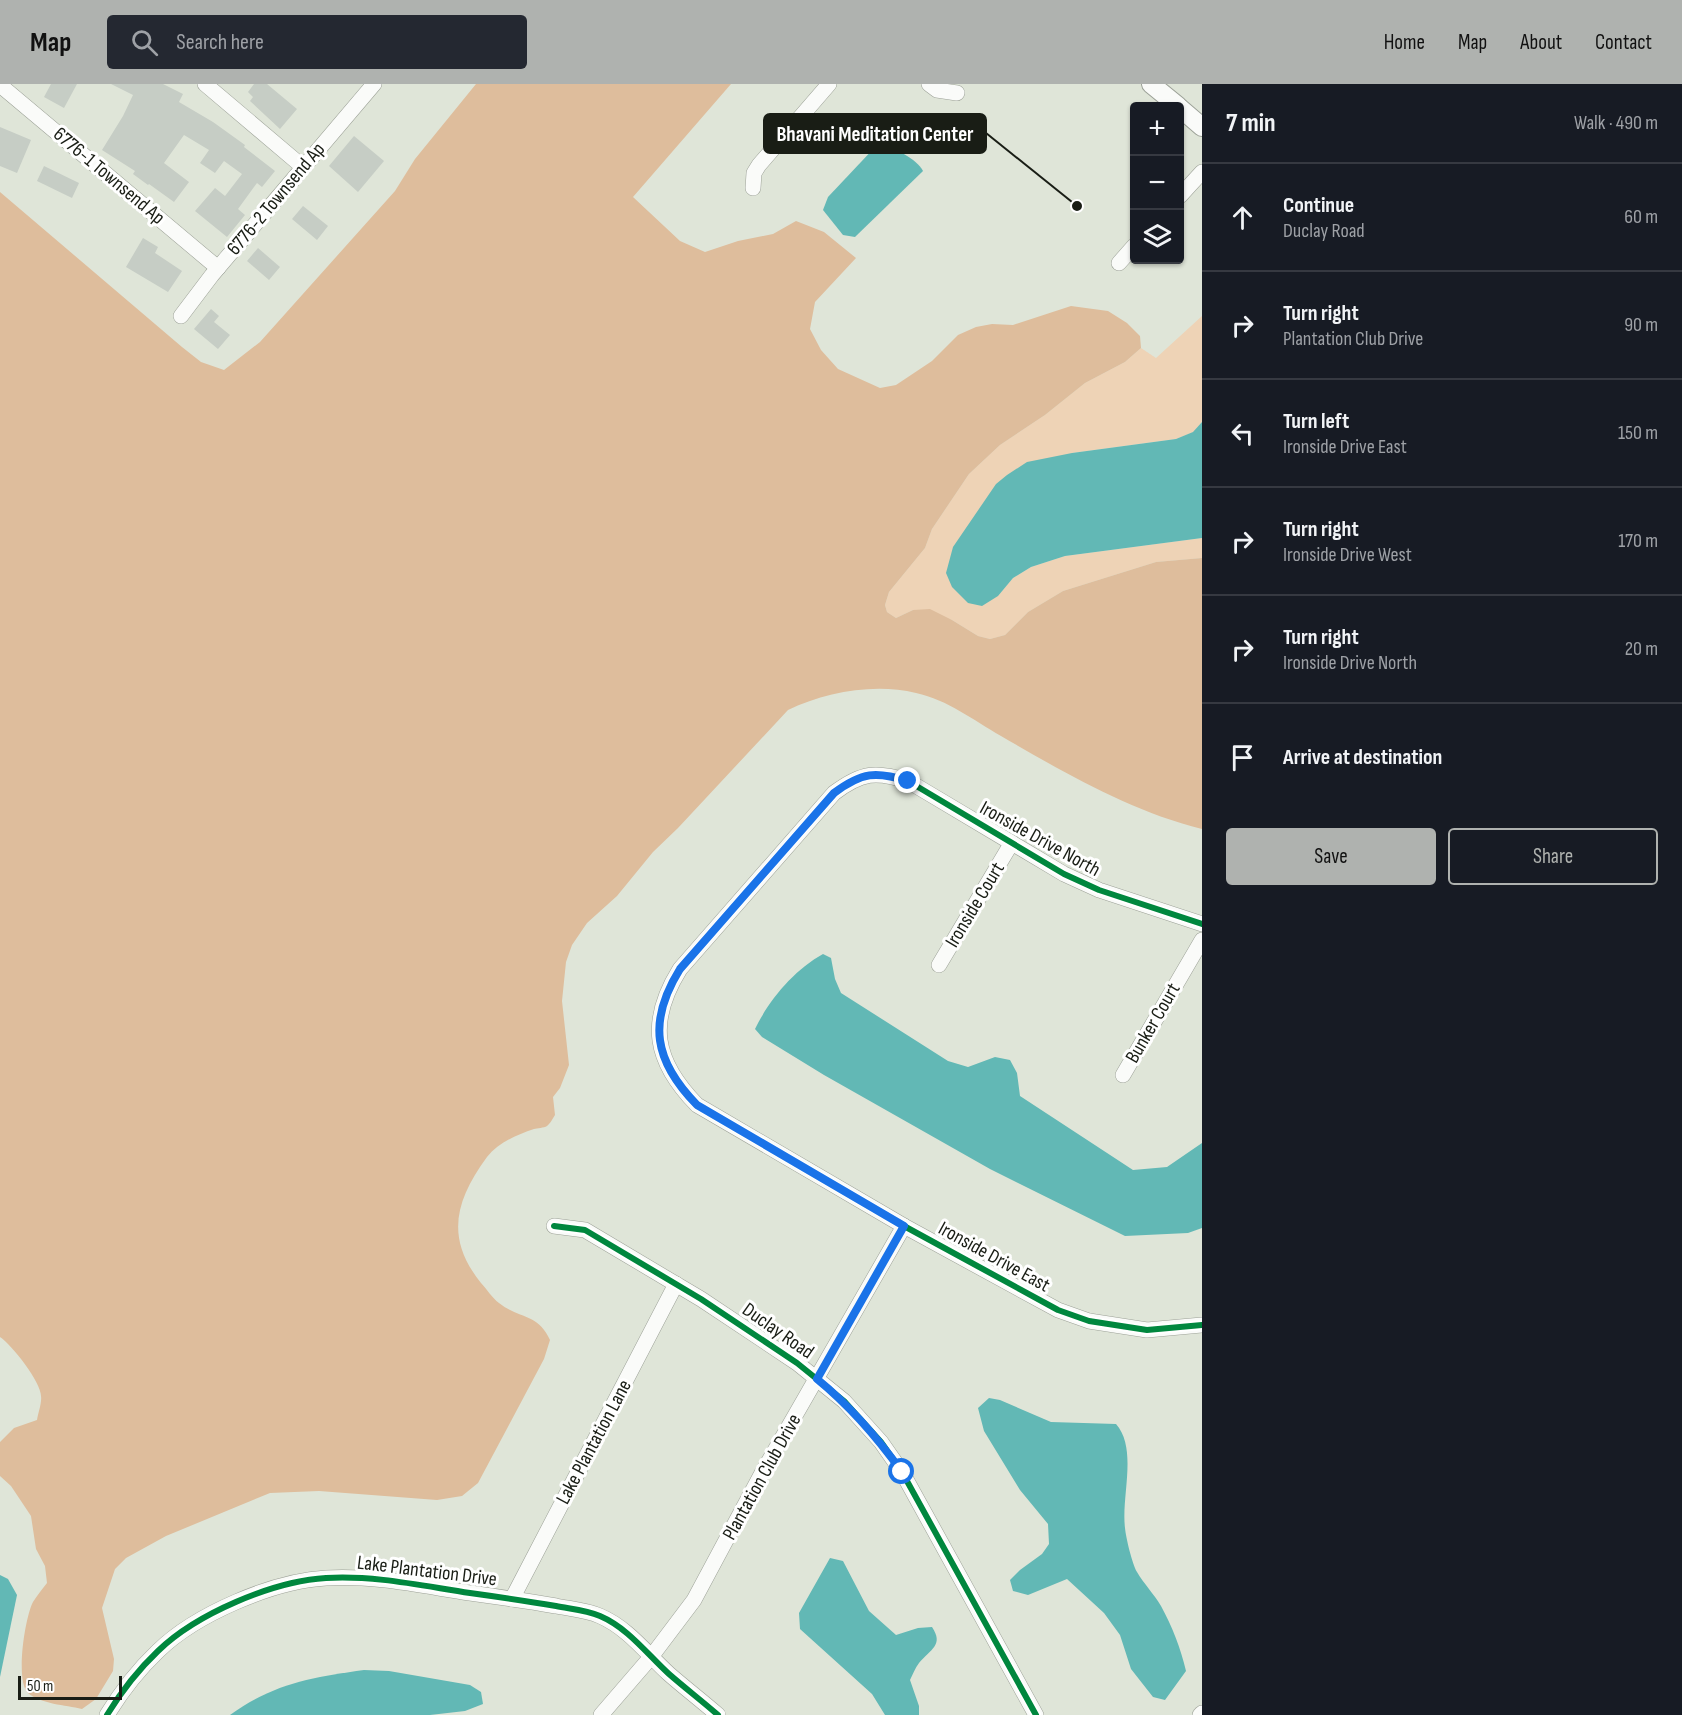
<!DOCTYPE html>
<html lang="en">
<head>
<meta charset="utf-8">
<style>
  body { margin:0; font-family:"Sofia Sans Condensed",sans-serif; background:#242831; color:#f1f3f6 }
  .controls { position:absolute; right:18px; top:18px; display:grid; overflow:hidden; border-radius:6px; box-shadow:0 2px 4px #0004 }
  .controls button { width:54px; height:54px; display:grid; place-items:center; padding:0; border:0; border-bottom:2px solid #363941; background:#171b24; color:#f1f3f6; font:30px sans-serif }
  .scale { position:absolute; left:18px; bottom:15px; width:104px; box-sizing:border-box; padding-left:6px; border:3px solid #191d15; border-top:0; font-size:16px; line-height:21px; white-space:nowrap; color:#191d15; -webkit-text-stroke:4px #fff; paint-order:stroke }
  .stop { position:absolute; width:18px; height:18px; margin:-14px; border:4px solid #1a73e8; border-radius:50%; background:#fff }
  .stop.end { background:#1a73e8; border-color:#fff; box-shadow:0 2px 6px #0008 }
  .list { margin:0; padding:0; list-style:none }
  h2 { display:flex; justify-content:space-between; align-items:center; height:78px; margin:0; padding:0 24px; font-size:26px }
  h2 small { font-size:20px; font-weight:400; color:#9ea1a6 }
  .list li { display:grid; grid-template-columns:39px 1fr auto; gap:18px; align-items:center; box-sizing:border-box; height:108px; padding:0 24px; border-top:2px solid #363941 }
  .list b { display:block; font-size:22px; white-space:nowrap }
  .list p { margin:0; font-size:20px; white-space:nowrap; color:#9ea1a6 }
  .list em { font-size:20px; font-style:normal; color:#9ea1a6 }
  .actions { display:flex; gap:12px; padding:18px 24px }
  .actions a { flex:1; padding:14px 0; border:2px solid #afb2af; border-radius:6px; text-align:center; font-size:21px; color:#afb2af }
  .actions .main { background:#afb2af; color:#111 }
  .icon { flex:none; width:33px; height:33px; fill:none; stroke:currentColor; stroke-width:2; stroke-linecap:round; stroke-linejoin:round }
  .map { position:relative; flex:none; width:1202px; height:1631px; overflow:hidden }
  header { display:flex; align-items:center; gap:36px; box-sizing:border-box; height:84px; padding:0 30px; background:#afb2af; color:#111 }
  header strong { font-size:28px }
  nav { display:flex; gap:33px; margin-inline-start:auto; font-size:21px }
  .search { width:420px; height:54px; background:#242831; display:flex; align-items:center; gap:15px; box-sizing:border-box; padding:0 21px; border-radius:6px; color:#9ea1a6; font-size:22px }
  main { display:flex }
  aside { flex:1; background:#171b24 }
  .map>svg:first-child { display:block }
  .green { fill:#eed3b6 }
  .forest { fill:#debd9c }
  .water { fill:#62b8b5 }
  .building { fill:#c6cdc5 }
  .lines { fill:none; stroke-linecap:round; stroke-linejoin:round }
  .minor-casing { stroke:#9ca197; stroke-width:16 }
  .tertiary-casing { stroke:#9ca197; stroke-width:20 }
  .minor { stroke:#fafbf9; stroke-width:15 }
  .tertiary { stroke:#fafbf9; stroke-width:18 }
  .cycleway-casing { stroke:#fff; stroke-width:10 }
  .cycleway { stroke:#00873e; stroke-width:6 }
  .route { stroke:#1a73e8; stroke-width:8 }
  .labels { text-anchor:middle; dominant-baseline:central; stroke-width:6; stroke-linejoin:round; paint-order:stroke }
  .street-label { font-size:20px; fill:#191d15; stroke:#fff }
  .leader { fill:none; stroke:#191d15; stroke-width:2 }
  .callout-dot { fill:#191d15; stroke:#fff; stroke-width:2 }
  .callout { fill:#191d15; stroke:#191d15; stroke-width:2 }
  .callout-label { font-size:21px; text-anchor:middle; font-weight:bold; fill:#fff }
</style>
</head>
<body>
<header>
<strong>Map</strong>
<div class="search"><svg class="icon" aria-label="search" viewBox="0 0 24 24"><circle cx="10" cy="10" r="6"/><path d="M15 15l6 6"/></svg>Search here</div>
<nav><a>Home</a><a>Map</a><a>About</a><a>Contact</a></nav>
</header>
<main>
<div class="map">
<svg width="1202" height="1631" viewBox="0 0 1202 1631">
  <rect width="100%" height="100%" fill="#dfe5d8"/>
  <!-- green -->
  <path class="green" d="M1202,232V338L1194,348L1176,355L1072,369L998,512L1013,494L1031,483L1065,472L1202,454V474L1156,478L1063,507L1028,528L1005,551L990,555L978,552L952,536L913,526L896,534L887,528L885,521L889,508L925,464L932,445L969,390L1000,361L1045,331L1085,299L1125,278L1141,264L1156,274Z"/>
  <!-- forest -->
  <path class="forest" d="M476,0H731L633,113L680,157L705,168L738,157L773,150L796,137L824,148L856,174L815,218L810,245L821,266L838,285L880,304L896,301L932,277L958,251L976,243L992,240L1013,241L1071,222L1108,227L1127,239L1140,252L1141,264L1125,278L1085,299L1045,331L1000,361L969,390L932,445L925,464L889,508L885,521L887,528L896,534L913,526L930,525L952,536L978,552L990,555L1005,551L1028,528L1063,507L1156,478L1202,474V745C1130,727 1065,689 1001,652C973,636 948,616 916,609C874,599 826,608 788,626L678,744L653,768L617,812L587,839L572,861L566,878L562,917L569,981L560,1004L553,1013L555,1031C553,1034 550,1040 547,1042C544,1044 537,1044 534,1045C516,1051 498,1059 487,1073C455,1117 445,1154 481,1199C487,1205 492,1214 499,1219C519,1235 538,1229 550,1256L544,1275L478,1399L462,1412L437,1416L319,1407L270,1409L166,1452L126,1474L115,1485L102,1524L114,1575L113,1587L96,1615L82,1625C65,1621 41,1620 28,1609C15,1597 25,1533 33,1518C37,1512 42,1505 47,1499L45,1482L36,1465L31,1432L11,1402L0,1392V1358L14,1344L37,1336C38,1329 42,1319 41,1312C41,1298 12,1261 0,1253V108L182,263L201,278L224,286L260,258L395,107L415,75Z"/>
  <!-- water -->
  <g class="water">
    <path d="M877,61C890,60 917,75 923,87L855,153L843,151L823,126L828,113Z"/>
    <path d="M1202,338V454L1065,472L1031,483L1013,494L998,512L982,522L968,519L952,503L946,489L953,463L996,400L1007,391L1027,378L1072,369L1176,355L1193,348Z"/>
    <path d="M823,870L831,874L835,895L841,909L948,977L968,983L995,973L1010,976L1017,989L1020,1012L1133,1086L1167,1083L1202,1059V1144L1188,1149L1125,1152L990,1085L824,991L762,953L755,945C769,916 794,886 823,870Z"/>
    <path d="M989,1314L1000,1316L1051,1338L1116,1340C1138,1365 1121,1412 1125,1444C1126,1454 1132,1479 1137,1488C1144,1500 1154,1510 1161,1522C1172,1542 1181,1565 1186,1587L1165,1616L1153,1613L1131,1585L1120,1551L1104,1529L1067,1495L1028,1511L1013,1507L1010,1496L1020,1486L1042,1470L1049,1460L1048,1440L1020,1406L984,1347L978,1324Z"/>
    <path d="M830,1474L843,1477L869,1527L896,1551L918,1544L932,1543C944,1561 931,1565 919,1579C915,1584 913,1590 910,1596L919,1622V1631H885L872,1610L800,1545L799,1529Z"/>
    <path d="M0,1491L8,1495L17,1511L0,1593Z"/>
    <path d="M364,1586L389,1587L470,1601L481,1608L483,1620L465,1627L430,1631H230C272,1600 313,1593 364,1586Z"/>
  </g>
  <!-- building -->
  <g class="building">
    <path d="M51,0H77L64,24L44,13Z"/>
    <path d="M111,0H163L183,10L179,18L213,38L245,61L244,63L275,87L262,103L257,99L238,125L245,131L227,153L195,127L215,104L225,112L242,90L224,77L215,89L200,79L209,66L184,51L164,79L189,98L174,118L149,100L148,101L133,90L135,87L102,66L123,32L133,11Z"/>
    <path d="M254,0H267L297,25L280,45L250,17L253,13L248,8Z"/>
    <path d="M0,43L31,56L17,89L0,82Z"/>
    <path d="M354,52L384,77L358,108L329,82Z"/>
    <path d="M44,82L79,99L72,114L37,97Z"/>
    <path d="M303,122L328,142L317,156L292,135Z"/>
    <path d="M143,154L158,163L155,169L182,187L168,208L126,183Z"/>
    <path d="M258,164L280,183L269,196L247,177Z"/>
    <path d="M211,225L219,232L214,238L230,251L218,265L194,245Z"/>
  </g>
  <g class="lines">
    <!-- minor casing -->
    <g class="minor-casing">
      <g id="minor">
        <path d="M205,0L303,83"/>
        <path d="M929,0L937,6L957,9"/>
        <path d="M0,1L218,184"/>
        <path d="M753,104L754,89L759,81L829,0"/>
        <path d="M1180,112L1202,88"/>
        <path d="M1119,179L1134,162"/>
        <path d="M181,232L212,191L374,0"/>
        <path d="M1202,840L1099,806L1064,790L908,697C876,687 862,688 834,709L680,885C647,938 654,977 697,1021L904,1142L1058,1226L1089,1237L1147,1246L1202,1241"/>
        <path d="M939,881L1011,760"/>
        <path d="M1123,991L1202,856"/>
        <path d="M554,1142L585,1146L701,1215L797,1279L844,1317L881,1358L902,1388L1036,1631"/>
        <path d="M512,1515L676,1200"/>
        <path d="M107,1631C121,1608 138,1586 158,1567C196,1530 273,1497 326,1494C374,1491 423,1502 470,1509C499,1513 527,1517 556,1522C571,1525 586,1526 600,1532C628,1544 647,1570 669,1590C685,1604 702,1617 718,1631"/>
        <path d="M601,1631L651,1573L694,1516L762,1389L904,1142"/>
        <path d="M1200,1631L1202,1629"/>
      </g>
    </g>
    <!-- tertiary casing -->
    <g class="tertiary-casing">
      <g id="tertiary">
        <path d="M1151,0L1178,22"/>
        <path d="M1180,24L1202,43"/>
      </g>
    </g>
    <!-- minor -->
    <use href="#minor" class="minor"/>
    <!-- tertiary -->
    <use href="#tertiary" class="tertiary"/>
    <!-- cycleway casing -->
    <g class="cycleway-casing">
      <g id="cycleway">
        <path d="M1202,840L1099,806L1064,790L908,697C876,687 862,688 834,709L680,885C647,938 654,977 697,1021L904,1142L1058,1226L1089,1237L1147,1246L1202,1241"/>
        <path d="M554,1142L585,1146L701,1215L797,1279L844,1317L881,1358L902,1388L1036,1631"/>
        <path d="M107,1631C121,1608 138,1586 158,1567C196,1530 273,1497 326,1494C374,1491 423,1502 470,1509C499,1513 527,1517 556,1522C571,1525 586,1526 600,1532C628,1544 647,1570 669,1590C685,1604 702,1617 718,1631"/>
      </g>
    </g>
    <!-- cycleway -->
    <use href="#cycleway" class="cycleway"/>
  </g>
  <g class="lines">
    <!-- route -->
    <path class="route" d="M902,1388C877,1353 850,1322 817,1295L904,1142L697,1021C654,977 647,938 680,885L834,709C862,688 876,687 908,697"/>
  </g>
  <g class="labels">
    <!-- street labels -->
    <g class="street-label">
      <text transform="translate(109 92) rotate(40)">6776-1 Townsend Ap</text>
      <text transform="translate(276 115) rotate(-50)">6776-2 Townsend Ap</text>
      <text transform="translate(1040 755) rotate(29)">Ironside Drive North</text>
      <text transform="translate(975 821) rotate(-59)">Ironside Court</text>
      <text transform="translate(1153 939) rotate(-60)">Bunker Court</text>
      <text transform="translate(994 1173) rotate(29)">Ironside Drive East</text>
      <text transform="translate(778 1247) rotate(35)">Duclay Road</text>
      <text transform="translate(594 1358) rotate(-62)">Lake Plantation Lane</text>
      <text transform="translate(762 1393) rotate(-61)">Plantation Club Drive</text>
      <text transform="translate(427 1487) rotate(7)">Lake Plantation Drive</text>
    </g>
  </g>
  <!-- callouts -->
  <path class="leader" d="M1077 122L986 49"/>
  <circle class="callout-dot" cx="1077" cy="122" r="6"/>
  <rect class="callout" x="764" y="30" width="222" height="39" rx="6"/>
  <g class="callout-label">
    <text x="875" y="57">Bhavani Meditation Center</text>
  </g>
</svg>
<div class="controls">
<button>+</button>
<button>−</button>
<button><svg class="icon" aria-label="layers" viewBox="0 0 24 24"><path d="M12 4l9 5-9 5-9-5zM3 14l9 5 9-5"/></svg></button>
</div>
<div class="scale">50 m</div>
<div class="stop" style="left:902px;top:1388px"></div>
<div class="stop end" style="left:908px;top:697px"></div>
</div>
<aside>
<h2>7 min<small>Walk · 490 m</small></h2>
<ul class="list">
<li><svg class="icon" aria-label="ahead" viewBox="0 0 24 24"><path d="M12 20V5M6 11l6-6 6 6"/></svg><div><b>Continue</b><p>Duclay Road</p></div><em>60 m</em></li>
<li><svg class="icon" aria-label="right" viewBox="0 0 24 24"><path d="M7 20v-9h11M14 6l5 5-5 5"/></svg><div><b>Turn right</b><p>Plantation Club Drive</p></div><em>90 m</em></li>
<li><svg class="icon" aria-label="left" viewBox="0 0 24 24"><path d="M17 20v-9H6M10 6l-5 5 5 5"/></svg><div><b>Turn left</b><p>Ironside Drive East</p></div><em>150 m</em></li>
<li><svg class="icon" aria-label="right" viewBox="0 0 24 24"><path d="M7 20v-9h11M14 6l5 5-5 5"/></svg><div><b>Turn right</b><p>Ironside Drive West</p></div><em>170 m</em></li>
<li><svg class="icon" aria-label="right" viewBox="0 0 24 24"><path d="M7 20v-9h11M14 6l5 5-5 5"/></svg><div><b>Turn right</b><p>Ironside Drive North</p></div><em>20 m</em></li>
<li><svg class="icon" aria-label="arrive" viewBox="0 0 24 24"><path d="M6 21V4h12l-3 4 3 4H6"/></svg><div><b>Arrive at destination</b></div></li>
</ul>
<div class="actions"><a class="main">Save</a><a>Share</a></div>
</aside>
</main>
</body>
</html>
